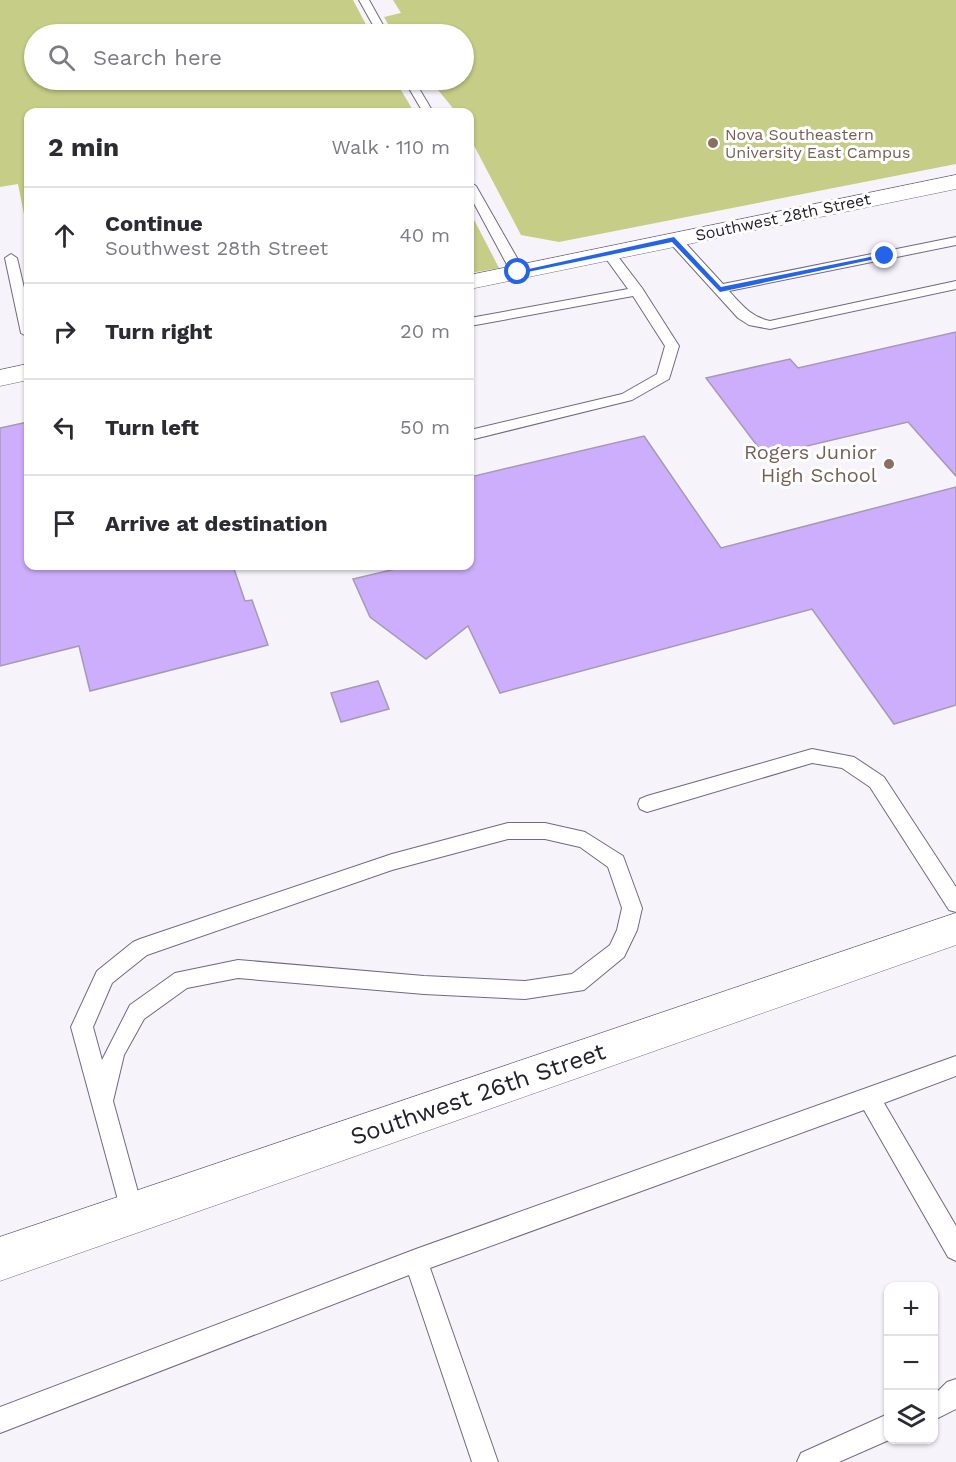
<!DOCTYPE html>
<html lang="en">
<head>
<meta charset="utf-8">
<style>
  body { margin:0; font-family:"Work Sans",sans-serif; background:#f2f2f3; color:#2b2b33 }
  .controls { position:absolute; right:18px; bottom:18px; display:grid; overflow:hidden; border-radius:12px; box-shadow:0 2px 4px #0004 }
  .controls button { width:54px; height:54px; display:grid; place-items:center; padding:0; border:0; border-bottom:2px solid #e1e1e2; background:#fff; color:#2b2b33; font:30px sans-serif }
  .stop { position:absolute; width:18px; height:18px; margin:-14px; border:4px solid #2563eb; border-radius:50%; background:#fff }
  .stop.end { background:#2563eb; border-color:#fff; box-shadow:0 2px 6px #0008 }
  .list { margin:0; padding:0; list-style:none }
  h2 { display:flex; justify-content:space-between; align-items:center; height:78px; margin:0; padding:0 24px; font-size:26px }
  h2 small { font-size:20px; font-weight:400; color:#7c7c81 }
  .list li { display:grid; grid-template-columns:39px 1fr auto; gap:18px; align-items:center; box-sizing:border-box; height:96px; padding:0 24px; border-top:2px solid #e1e1e2 }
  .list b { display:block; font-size:22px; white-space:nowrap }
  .list p { margin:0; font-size:20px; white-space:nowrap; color:#7c7c81 }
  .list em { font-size:20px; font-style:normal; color:#7c7c81 }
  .icon { flex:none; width:33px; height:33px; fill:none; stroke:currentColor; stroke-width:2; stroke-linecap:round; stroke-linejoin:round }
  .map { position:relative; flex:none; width:956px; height:1462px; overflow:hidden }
  .search { position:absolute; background:#fff; box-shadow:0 2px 4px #0004; left:24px; top:24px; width:450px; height:66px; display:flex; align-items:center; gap:15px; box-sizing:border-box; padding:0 21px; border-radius:33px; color:#7c7c81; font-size:22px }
  .panel { position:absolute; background:#fff; box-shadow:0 2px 4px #0004; left:24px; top:108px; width:450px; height:462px; border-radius:12px }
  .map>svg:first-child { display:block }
  .green { fill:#c5cd86 }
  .building { fill:#ccaefc; stroke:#a49ab6; stroke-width:1.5 }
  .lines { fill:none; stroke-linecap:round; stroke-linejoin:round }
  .service-casing { stroke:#726882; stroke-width:2 }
  .minor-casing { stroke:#726882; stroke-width:1 }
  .service { fill:#fff; fill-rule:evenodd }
  .minor { fill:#fff; fill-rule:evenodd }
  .route { fill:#2563eb }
  .education-dot { fill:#8d6e63; stroke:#fff; stroke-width:2 }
  .labels { text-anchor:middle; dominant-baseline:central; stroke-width:6; stroke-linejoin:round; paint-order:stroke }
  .far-education-label { font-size:16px; fill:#785e54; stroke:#fff; text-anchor:start }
  .far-street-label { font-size:16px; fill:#24202a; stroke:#fff }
  .education-label { font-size:20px; fill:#785e54; stroke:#fff; text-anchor:end }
  .near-street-label { font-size:24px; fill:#24202a; stroke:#fff }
</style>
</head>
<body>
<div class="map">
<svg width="956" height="1462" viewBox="0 0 956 1462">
  <rect width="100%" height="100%" fill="#f6f4fa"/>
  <!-- green -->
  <g class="green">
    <path d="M0,0H353L371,34H34V80H395L414,112H28V235L18,184L0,187Z"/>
    <path d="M393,0H956V164L559,242L521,235L470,138V112H456L430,80H464V34H394L384,17L401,13Z"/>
    <path d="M470,212L499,268L470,273Z"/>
  </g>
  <!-- building -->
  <g class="building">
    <path d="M956,332V476L908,422L765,456L706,378L790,359L798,368Z"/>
    <path d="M28,422V566H233L245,601L252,600L268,645L90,691L79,646L0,666V428Z"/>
    <path d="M644,436L721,548L956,487V705L894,724L812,609L500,693L468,626L426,659L370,617L353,579L408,566H470V477Z"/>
    <path d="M378,681L389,709L341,722L331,693Z"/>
  </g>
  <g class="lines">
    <!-- service casing -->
    <g class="service-casing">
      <g id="service">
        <path d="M359,0H369L388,34H378Z"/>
        <path d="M404,80H414L433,112H423Z"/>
        <path d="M470,182L476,186L525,272L523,275H513L511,272L470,196Z"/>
        <path d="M674,235L679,236L723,284L956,237V245L729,291C742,305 751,317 770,321L956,281V289L770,329L749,325L738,318L669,242V236Z"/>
        <path d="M608,249L613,250L642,288L679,346L669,379L632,400L470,440V430L622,394L657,374L665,346L633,296L470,326V318L628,289L602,253Z"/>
        <path d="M11,254L17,258L28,305V337L21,333L5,258Z"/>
        <path d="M812,749L854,757L884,777L956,887V912L949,910L870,787L842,768L812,763L647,812L640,809L638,804L640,799L647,796Z"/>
        <path d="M508,823H545L585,832L623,856L642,908L637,930L624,957L584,990L525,999L424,994L238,978L187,988L144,1019L124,1055L113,1101L144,1214L140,1222L132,1226L124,1222L71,1027L97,971L133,942L140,939L392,854ZM508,839H545L580,847L608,867L622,908L617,930L610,945L572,974L525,981L424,976L238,960L175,973L130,1005L102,1060L93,1027L112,983L147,955L392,870Z"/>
        <path d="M956,1056V1076L884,1103L956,1226V1261L948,1257L864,1110L430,1268L498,1462H472L409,1275L0,1433V1407L416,1249Z"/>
        <path d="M956,1379V1409L934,1420V1395L947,1382Z"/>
        <path d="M888,1414L889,1440L839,1462H797L801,1453Z"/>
      </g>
    </g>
    <!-- minor casing -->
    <g class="minor-casing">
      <g id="minor">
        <path d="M956,175V189L470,289V275Z"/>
        <path d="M28,364V380L0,386V370Z"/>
        <path d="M956,913V945L0,1281V1237Z"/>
      </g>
    </g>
    <!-- service -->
    <use href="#service" class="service"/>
    <!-- minor -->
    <use href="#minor" class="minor"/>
  </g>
  <!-- route -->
  <path class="route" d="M674,237L721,287L885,254L889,256L720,292L672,242L518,274L515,272Z"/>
  <!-- markers -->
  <g class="education-dot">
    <circle cx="713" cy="143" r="6"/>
    <circle cx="889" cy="464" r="6"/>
  </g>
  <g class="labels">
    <!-- far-education labels -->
    <g class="far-education-label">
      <text x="725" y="134">Nova Southeastern<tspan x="725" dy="18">University East Campus</tspan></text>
    </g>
    <!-- far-street labels -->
    <g class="far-street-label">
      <text transform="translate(783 217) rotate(-12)">Southwest 28th Street</text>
    </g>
    <!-- education labels -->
    <g class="education-label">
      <text x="877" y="452">Rogers Junior<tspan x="877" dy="23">High School</tspan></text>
    </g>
    <!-- near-street labels -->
    <g class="near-street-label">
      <text transform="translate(478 1094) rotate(-19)">Southwest 26th Street</text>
    </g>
  </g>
</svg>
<div class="controls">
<button>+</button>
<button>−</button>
<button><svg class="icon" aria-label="layers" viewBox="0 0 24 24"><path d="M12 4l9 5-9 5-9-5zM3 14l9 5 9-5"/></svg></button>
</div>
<div class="stop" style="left:518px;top:272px"></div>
<div class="stop end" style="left:885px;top:256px"></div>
<div class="search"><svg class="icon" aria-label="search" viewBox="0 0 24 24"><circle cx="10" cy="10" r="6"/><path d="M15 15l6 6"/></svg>Search here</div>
<section class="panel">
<h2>2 min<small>Walk · 110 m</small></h2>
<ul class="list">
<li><svg class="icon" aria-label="ahead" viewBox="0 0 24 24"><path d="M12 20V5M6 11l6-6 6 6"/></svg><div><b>Continue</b><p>Southwest 28th Street</p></div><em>40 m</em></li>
<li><svg class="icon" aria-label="right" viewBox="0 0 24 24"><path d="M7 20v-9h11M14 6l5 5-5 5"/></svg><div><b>Turn right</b></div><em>20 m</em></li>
<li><svg class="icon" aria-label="left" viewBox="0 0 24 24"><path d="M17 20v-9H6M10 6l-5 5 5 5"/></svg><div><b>Turn left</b></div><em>50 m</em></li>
<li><svg class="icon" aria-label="arrive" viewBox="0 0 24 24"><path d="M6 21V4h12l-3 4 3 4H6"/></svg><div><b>Arrive at destination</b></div></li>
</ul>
</section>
</div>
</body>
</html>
